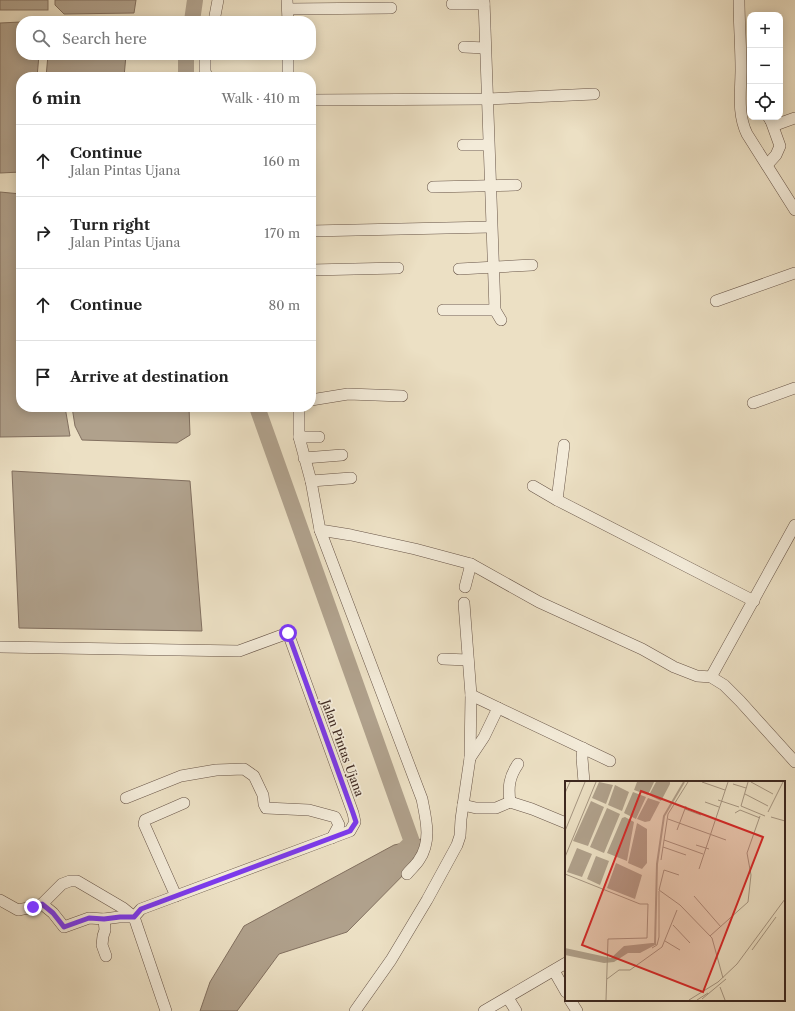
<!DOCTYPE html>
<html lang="en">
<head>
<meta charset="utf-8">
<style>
  body { margin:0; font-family:"Libre Caslon Text",serif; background:#f2f2f2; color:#222 }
  .controls { position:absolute; right:12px; top:12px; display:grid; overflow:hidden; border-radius:8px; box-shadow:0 2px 10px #0003 }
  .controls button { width:36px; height:36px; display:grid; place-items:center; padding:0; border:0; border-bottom:1px solid #e0e0e0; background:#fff; color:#222; font:20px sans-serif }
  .stop { position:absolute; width:12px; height:12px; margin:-9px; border:3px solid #7c3aed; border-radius:50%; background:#fff }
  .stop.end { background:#7c3aed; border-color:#fff; box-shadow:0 1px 4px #0008 }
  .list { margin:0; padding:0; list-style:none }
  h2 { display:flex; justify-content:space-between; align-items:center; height:52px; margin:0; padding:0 16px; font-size:17px }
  h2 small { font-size:13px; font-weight:400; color:#767676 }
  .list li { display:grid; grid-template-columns:26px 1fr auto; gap:12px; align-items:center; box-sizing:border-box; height:72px; padding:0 16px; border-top:1px solid #e0e0e0 }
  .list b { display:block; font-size:15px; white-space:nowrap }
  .list p { margin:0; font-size:13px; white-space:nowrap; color:#767676 }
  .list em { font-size:13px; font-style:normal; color:#767676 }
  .icon { flex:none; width:22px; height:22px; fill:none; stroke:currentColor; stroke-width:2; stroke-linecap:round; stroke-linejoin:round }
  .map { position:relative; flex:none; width:795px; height:1011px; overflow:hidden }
  .search { position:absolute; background:#fff; box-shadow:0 2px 10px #0003; left:16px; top:16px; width:300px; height:44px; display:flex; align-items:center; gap:10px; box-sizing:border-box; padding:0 14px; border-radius:16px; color:#767676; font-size:15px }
  .panel { position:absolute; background:#fff; box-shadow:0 2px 10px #0003; left:16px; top:72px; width:300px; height:340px; border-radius:16px }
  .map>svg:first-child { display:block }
  .water { fill:#b0a18c; stroke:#827060 }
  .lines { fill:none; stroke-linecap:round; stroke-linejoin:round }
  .river { stroke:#b0a18c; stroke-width:16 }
  .minor-casing { stroke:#685548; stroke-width:12 }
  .minor { stroke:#f3ebd9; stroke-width:11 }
  .route { stroke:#7c3aed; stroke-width:5 }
  .labels { text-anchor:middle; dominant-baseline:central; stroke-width:3.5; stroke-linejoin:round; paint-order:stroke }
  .street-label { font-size:12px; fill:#3c271f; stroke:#f3ebd9 }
  .inset-river { fill:none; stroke:#b0a18c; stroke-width:2 }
  .inset-road { fill:none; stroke:#a69682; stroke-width:1 }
  .view { fill:#d62828; fill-opacity:0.15; stroke:#d62828; stroke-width:2 }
  .inset-edge { fill:none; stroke:#3c271f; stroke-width:2 }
</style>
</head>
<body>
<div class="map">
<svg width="795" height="1011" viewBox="0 0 795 1011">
  <rect width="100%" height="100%" fill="#ece0c4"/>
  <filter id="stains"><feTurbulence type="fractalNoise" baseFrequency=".005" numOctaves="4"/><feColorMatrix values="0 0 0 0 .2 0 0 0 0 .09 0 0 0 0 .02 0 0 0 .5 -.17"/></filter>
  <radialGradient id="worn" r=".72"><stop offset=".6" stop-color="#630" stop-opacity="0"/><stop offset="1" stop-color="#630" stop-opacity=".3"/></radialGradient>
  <!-- water -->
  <g class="water">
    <rect x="0" y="0" width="48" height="10"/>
    <path d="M55,0H136L134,13L64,14L55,5Z"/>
    <path d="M21,22V55H39L37,77H21V172L0,173V23Z"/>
    <path d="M48,55H126L124,77H46Z"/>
    <path d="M0,192L21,194V407H65L70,436L0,437Z"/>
    <path d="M72,407H189L190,435L177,443L82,440L75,426Z"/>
    <path d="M12,471L190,481L202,631L19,628Z"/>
    <path d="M426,838L419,859L347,932L279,954L237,1011H200L210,982L244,926L394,845Z"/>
  </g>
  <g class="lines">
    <!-- river -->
    <g class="river">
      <path d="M192,21L195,0"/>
      <path d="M186,77V55"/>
      <path d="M257,407L412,842L397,856"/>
    </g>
    <!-- minor casing -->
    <g class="minor-casing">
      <g id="minor">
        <path d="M287,0L288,21"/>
        <path d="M484,0L495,310L501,320"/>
        <path d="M739,0C739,23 741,46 741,69C741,91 737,114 747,134L795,210"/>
        <path d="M452,4H484"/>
        <path d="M288,9L391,8"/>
        <path d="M214,21L218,0"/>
        <path d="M464,47L485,48"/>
        <path d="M205,55V71L207,77"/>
        <path d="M288,77V55"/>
        <path d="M311,100L487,99L594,94"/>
        <path d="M769,118L771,121L778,124L795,118"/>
        <path d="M463,145H488"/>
        <path d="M767,165L776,155L780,146L771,121"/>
        <path d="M433,187L516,185"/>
        <path d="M311,231L491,227"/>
        <path d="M459,269L532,265"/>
        <path d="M311,270L398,268"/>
        <path d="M716,301L795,273"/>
        <path d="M443,310H495"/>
        <path d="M311,400L348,394L402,396"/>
        <path d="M753,403L795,388"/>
        <path d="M299,407V437L311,481L320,530L351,535L415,549L471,564L539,602L642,649L674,667L697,676L711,677L724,685L740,701L795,762"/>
        <path d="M299,437H319"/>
        <path d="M304,458L342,455"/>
        <path d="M311,481L351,478"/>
        <path d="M533,486L557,500L754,601"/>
        <path d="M557,500L564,445"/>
        <path d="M320,530L422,799C426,819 432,842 419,860C416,865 411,869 407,874"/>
        <path d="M465,587L471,564"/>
        <path d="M0,647L239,651L288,633L353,813L355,822L350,831L141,909L134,917L166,1011"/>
        <path d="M443,659L468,660"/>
        <path d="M711,677L795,525"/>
        <path d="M471,695L610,761"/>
        <path d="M583,748L582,758L584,782"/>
        <path d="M470,758L484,737L498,708"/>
        <path d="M126,798L181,776L216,770L244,769L254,776L263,795L264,804L266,808L309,810L335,817L339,825L332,838"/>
        <path d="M510,802C508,787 509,777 518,764"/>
        <path d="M463,805L476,808H496L510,802L532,809L566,823"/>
        <path d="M176,896L144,824L145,820L184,803"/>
        <path d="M0,900L18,910L33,907L42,904L62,884L70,881H77L123,908L134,917"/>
        <path d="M42,904L53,913L64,927L89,918L104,919L119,917H134"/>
        <path d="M104,919L105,930L103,936L102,945L106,956"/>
        <path d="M554,971L566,992"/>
        <path d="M508,998L516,1011"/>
        <path d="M570,1000L577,1011"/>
        <path d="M355,1011L391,960L427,900L457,845L460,836L461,819L470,758L471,695L464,603"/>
        <path d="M484,1011L566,963"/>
      </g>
    </g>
    <!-- minor -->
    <use href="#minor" class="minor"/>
  </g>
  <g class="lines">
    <!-- route -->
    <path class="route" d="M33,907L42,904L53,913L64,927L89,918L104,919L120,917H134L141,909L350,831L356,822L353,813L288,633"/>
  </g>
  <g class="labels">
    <!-- street labels -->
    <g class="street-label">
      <text transform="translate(343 748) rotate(70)">Jalan Pintas Ujana</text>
    </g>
  </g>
  <!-- overview -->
  <g transform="translate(565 781)">
    <rect width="220" height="220" fill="#ece0c4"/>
    <path d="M34,1L48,4L41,23L27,17ZM72,1H89L83,14L69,9ZM91,1H105V3L96,20L84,14ZM50,4L64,11L57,30L43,24ZM68,11L81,16L71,38L59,32ZM83,17L95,21L85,40L80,41L72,38ZM26,20L39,26L23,65L8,60ZM42,27L55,33L39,72L25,66ZM60,36L69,41L62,80L42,72L57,37ZM72,42L82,48V82L77,88L63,82ZM12,67L27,73L17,96L2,91ZM31,75L44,80L35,104L22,98ZM51,82L77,94L70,118L42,107ZM87,162L92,163L75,172H63L49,181L39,182L0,174V167L46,177L59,165Z" fill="#b0a18c"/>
    <path class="inset-river" d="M87,163H90L92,83L99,35L119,1"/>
    <path class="inset-road" d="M137,1L160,9M183,1L176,25L200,35M186,1L208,13M168,3L181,7M0,12L5,1M180,13L203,25M153,19L174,26M140,21L154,26M120,28L136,34M203,31L218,1M170,32L175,29L195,37M206,36L220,40M103,38L161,59M112,49L121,25M0,50L20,1M99,59L138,73M131,64L144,68M98,66L121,74M0,76L31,1M96,79L103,33L123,1M134,88L163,1M0,93L75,123H83L82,157L43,158L41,219M114,94L99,89L94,109L115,124L147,157L158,197M129,115L156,146M108,144L125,162M145,155L183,121L186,94L182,72L195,35M100,160L115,169M87,167L92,164L94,156V110M187,169L211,136M42,198L54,189H65L97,166L112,129M155,206L160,219M137,218L161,198M124,219L153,201L172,183L220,118M132,219L143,212"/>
    <path class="view" d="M76,10L198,56L138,211L17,164Z"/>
    <rect width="220" height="220" class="inset-edge"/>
  </g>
  <rect width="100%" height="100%" filter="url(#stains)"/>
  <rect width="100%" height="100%" fill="url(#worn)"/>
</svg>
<div class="controls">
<button>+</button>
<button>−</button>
<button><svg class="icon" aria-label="locate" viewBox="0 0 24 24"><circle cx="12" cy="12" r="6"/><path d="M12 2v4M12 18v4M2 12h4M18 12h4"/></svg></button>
</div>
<div class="stop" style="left:288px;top:633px"></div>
<div class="stop end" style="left:33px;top:907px"></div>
<div class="search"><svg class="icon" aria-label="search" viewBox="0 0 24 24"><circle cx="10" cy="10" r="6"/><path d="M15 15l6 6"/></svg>Search here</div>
<section class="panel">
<h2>6 min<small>Walk · 410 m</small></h2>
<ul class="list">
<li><svg class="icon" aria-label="ahead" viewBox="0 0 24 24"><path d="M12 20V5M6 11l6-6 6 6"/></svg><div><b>Continue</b><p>Jalan Pintas Ujana</p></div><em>160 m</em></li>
<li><svg class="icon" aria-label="right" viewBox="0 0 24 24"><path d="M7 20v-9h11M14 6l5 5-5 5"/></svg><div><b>Turn right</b><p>Jalan Pintas Ujana</p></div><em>170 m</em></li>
<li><svg class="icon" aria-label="ahead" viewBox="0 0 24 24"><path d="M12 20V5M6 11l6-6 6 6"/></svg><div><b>Continue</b></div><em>80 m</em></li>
<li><svg class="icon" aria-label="arrive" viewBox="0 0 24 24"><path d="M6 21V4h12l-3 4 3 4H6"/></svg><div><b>Arrive at destination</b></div></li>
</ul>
</section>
</div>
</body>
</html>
